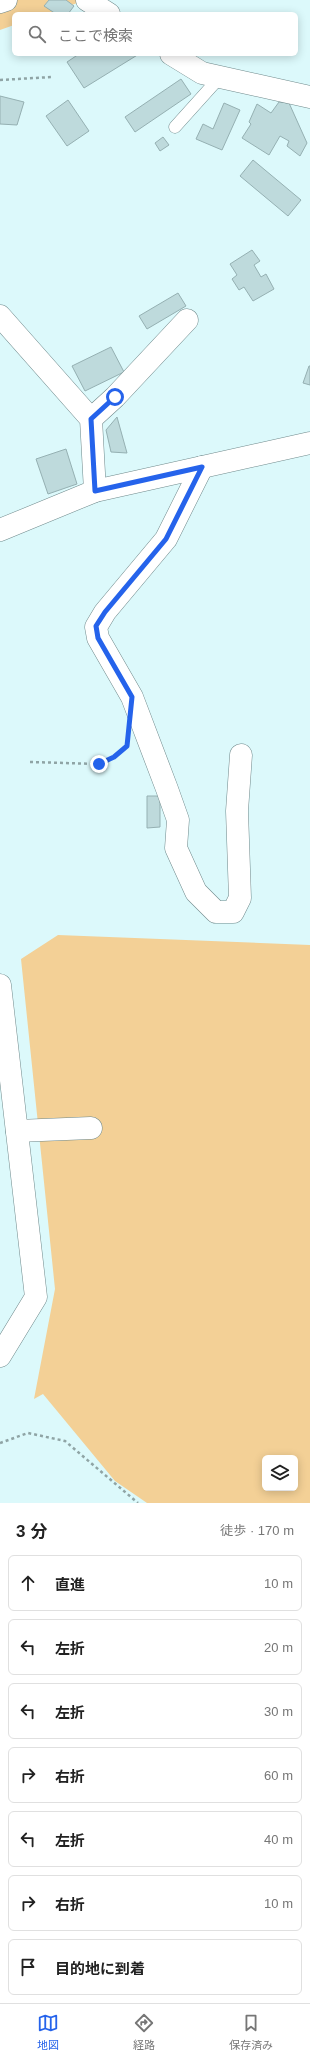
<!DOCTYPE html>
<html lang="ja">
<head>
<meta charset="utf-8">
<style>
  body { margin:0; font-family:Arial,"Noto Sans JP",sans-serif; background:#f2f2f2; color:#222 }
  .controls { position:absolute; right:12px; bottom:12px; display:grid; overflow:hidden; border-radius:6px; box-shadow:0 2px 10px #0003 }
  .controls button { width:36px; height:36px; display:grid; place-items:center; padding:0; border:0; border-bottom:1px solid #e0e0e0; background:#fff; color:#222; font:20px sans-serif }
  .stop { position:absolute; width:12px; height:12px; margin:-9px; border:3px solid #2563eb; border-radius:50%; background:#fff }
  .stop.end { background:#2563eb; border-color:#fff; box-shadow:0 1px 4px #0008 }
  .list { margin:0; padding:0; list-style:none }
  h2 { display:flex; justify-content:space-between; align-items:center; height:52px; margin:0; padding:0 16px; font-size:17px }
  h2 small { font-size:13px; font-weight:400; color:#767676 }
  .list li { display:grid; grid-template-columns:26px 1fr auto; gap:12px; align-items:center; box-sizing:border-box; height:56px; margin:0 8px 8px; padding:0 8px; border:1px solid #e0e0e0; border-radius:6px }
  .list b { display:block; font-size:15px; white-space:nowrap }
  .list em { font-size:13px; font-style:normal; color:#767676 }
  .icon { flex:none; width:22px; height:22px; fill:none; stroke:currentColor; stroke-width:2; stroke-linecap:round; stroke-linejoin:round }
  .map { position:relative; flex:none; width:310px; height:1503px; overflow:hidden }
  .search { position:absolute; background:#fff; box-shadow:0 2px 10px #0003; left:12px; right:12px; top:12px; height:44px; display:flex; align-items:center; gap:10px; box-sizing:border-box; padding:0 14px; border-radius:6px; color:#767676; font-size:15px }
  .sheet { height:500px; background:#fff }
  nav { display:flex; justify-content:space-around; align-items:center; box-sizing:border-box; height:56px; border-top:1px solid #e0e0e0; background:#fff; font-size:11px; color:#767676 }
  nav a { display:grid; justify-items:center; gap:2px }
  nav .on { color:#2563eb }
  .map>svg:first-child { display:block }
  .green { fill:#f3d096; fill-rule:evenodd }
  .building { fill:#bedadc; stroke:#95b0b2 }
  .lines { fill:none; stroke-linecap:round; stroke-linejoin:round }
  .service-casing { stroke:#6f898b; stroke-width:13 }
  .minor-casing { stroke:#6f898b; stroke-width:23 }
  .path { stroke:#8fa4a5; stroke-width:2.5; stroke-dasharray:3 3; stroke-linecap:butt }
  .service { stroke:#fff; stroke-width:12 }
  .minor { stroke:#fff; stroke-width:22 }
  .route { stroke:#2563eb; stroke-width:5 }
</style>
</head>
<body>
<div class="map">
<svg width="310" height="1503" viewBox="0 0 310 1503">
  <rect width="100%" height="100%" fill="#dcf9fb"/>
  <!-- green -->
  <g class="green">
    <path d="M0,0H86L46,14H14V25L0,30Z"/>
    <path d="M58,935L310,945V1503H147L115,1481L43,1394L34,1399L55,1289L21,959ZM265,1458H295V1488H265Z"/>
  </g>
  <!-- building -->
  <g class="building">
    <path d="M49,0H66L74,6L68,14H56L44,6Z"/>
    <path d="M79,54H139L84,88L67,62Z"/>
    <path d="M181,79L191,94L135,132L125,117Z"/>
    <path d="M0,96L24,102L17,125L0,124Z"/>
    <path d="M68,100L89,131L67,146L46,116Z"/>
    <path d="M279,102L289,103L307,143L300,156L287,146L289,141L280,136L269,155L242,138L251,124L249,122L257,104L271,113Z"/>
    <path d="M224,103L240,110L222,150L196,139L203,124L213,129Z"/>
    <path d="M163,137L169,145L160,151L155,143Z"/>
    <path d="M253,160L301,200L288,216L240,176Z"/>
    <path d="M252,250L260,261L254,265L261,277L266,274L274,289L253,301L244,287L239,290L232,279L237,275L230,264Z"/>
    <path d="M178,293L186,306L147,329L139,316Z"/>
    <path d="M111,347L124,372L85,391L72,366Z"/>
    <path d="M309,366H310V385L303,383Z"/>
    <path d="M117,417L127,453L111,452L106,430Z"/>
    <path d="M66,449L77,484L48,494L36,459Z"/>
    <path d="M147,796H160V827L147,828Z"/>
  </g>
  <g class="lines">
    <!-- service casing -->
    <g class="service-casing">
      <path id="service" d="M175,127L220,77"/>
    </g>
    <!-- minor casing -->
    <g class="minor-casing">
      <g id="minor">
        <path d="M87,0L109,14"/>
        <path d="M0,2L6,0"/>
        <path d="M171,54L202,73L310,97"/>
        <path d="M0,316L91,419L95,491"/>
        <path d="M91,419L115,397L187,320"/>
        <path d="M202,467L166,539L105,612L96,627L98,638L132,697L167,789L178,820L176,848L196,892L216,912H233L240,898L237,811L241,755"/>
        <path d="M0,530L95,491L310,443"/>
        <path d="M0,985L36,1297L0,1356"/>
        <path d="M17,1131L91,1128"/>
      </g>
    </g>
    <!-- path -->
    <g class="path">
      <path d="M0,80L52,77"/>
      <path d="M30,762L99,764L114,757L127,746"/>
      <path d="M0,1443L28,1433L65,1441L138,1503"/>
    </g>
    <!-- service -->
    <use href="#service" class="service"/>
    <!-- minor -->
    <use href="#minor" class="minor"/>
  </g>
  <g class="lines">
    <!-- route -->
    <path class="route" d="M99,764L114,757L127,746L132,697L98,638L96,626L105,612L166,539L202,467L95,491L91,419L115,397"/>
  </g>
</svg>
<div class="controls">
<button><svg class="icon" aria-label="layers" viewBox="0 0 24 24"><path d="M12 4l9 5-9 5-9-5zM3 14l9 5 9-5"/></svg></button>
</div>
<div class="stop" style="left:115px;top:397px"></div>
<div class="stop end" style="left:99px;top:764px"></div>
<div class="search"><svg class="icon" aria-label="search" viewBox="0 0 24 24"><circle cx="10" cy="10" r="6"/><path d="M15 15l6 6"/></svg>ここで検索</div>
</div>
<section class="sheet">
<h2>3 分<small>徒歩 · 170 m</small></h2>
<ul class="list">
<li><svg class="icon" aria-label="ahead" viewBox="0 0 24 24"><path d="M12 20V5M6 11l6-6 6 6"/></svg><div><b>直進</b></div><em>10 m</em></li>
<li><svg class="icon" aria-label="left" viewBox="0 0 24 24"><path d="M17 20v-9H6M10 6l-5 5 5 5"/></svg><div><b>左折</b></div><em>20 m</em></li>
<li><svg class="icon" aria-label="left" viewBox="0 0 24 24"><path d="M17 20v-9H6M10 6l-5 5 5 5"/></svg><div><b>左折</b></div><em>30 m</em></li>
<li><svg class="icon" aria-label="right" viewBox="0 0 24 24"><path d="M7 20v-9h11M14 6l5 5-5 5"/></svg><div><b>右折</b></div><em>60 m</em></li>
<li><svg class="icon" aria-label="left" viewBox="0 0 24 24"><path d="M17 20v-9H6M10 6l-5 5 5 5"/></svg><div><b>左折</b></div><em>40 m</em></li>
<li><svg class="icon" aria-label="right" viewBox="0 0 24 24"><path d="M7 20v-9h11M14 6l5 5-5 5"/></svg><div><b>右折</b></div><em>10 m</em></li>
<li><svg class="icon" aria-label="arrive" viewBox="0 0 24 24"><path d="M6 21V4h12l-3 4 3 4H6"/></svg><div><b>目的地に到着</b></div></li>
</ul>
</section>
<nav>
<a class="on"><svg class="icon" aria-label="map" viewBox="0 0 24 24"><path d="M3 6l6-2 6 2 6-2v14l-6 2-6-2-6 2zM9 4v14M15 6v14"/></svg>地図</a>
<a><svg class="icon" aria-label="directions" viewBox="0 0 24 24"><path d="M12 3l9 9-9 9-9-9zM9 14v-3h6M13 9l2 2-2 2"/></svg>経路</a>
<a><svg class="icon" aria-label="saved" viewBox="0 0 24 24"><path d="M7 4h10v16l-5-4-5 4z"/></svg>保存済み</a>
</nav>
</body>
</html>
